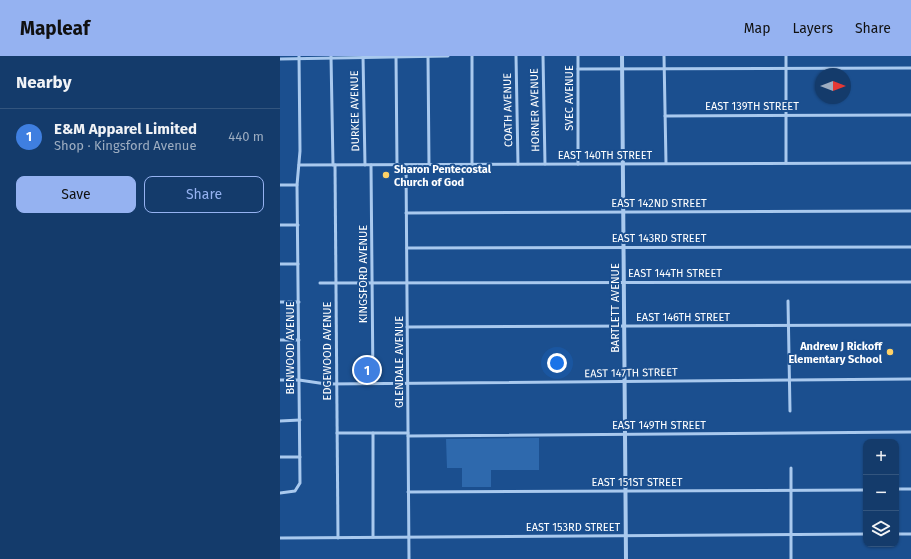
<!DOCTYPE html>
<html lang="en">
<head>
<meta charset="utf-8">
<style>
  body { margin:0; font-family:"Fira Sans",sans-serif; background:#1d4271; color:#f1f3f6 }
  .controls { position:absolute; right:12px; bottom:12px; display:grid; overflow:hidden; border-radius:8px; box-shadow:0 1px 3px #0004 }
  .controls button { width:36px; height:36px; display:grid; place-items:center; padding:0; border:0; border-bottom:1px solid #33557e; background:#143b6b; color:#f1f3f6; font:20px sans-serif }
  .compass { position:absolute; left:535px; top:12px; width:36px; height:36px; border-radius:50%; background:#143b6b; box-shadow:0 1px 3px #0004; rotate:90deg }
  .you { position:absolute; left:277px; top:307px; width:14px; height:14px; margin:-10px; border:3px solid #fff; border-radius:50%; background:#1a73e8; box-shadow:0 0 0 6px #1a73e833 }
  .badge { display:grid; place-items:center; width:26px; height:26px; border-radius:50%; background:#95b2f1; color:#fff; font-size:13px; font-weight:700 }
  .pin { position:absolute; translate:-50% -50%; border:2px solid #fff; box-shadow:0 1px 4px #0006 }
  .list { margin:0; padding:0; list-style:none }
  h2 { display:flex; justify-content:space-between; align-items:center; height:52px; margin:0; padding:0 16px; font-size:17px }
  h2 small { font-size:13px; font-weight:400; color:#9dadc1 }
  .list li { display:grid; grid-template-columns:26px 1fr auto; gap:12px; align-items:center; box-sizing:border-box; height:56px; padding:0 16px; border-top:1px solid #33557e }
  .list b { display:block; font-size:15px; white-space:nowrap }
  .list p { margin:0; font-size:13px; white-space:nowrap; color:#9dadc1 }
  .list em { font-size:13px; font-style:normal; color:#9dadc1 }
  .actions { display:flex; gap:8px; padding:12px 16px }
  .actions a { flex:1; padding:9px 0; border:1px solid #95b2f1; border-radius:8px; text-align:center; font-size:14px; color:#95b2f1 }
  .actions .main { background:#95b2f1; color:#111 }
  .icon { flex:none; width:22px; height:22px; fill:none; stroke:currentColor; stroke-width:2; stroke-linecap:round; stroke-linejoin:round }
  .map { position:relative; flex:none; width:631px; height:503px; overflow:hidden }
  header { display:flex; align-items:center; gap:24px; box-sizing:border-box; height:56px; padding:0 20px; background:#95b2f1; color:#111 }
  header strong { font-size:19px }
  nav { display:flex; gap:22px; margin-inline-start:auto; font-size:14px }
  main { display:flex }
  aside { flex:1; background:#143b6b }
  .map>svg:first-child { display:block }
  .green { fill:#2e69ad }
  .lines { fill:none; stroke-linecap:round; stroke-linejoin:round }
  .minor { stroke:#a9c9ee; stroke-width:3 }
  .tertiary { stroke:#a9c9ee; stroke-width:4 }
  .poi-dot { fill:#ffd166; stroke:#1b4f8f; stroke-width:1.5 }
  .labels { text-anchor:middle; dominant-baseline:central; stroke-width:4; stroke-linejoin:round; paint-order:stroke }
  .street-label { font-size:11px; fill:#fff; stroke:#1b4f8f }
  .poi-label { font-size:11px; font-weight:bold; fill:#fff; stroke:#1b4f8f; text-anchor:start }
</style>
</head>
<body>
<header>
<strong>Mapleaf</strong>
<nav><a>Map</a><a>Layers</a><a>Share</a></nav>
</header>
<main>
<aside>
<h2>Nearby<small></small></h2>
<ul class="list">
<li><span class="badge" style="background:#3f7fe0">1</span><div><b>E&amp;M Apparel Limited</b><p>Shop · Kingsford Avenue</p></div><em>440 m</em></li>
</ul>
<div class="actions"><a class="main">Save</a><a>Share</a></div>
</aside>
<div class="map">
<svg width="631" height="503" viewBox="0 0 631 503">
  <rect width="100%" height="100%" fill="#1b4f8f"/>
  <!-- green -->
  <path class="green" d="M259,382V414H211V431H182V412H167L166,383Z"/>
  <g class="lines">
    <!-- minor -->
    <g class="minor">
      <path d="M51,0L53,109"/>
      <path d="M83,0L85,109"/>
      <path d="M116,0L117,109"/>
      <path d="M148,0L149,109"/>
      <path d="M192,0V108"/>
      <path d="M236,0L238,108"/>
      <path d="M263,0L265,108"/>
      <path d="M298,0V108"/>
      <path d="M384,0L386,107"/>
      <path d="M0,3L168,0"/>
      <path d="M298,13L631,12"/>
      <path d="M385,60L631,59"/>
      <path d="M506,107V0"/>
      <path d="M19,109L631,107"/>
      <path d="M55,109L58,482"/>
      <path d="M91,109L93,327"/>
      <path d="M126,109L129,503"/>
      <path d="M0,129H17"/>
      <path d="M126,157L631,155"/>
      <path d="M0,169H18"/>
      <path d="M127,192L631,191"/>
      <path d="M0,208H18"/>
      <path d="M40,227L631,226"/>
      <path d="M508,245L510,355"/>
      <path d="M0,246H19"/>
      <path d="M127,271L631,269"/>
      <path d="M0,284H19"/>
      <path d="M0,324H19L46,328L631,323"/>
      <path d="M0,365L20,364"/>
      <path d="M57,377H128"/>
      <path d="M93,377V481"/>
      <path d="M128,380L631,376"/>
      <path d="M0,401H20"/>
      <path d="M511,412V503"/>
      <path d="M616,433H631"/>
      <path d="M128,436L586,434"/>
      <path d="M0,437L15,435L20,427L17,129L20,95L19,0"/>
      <path d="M616,478H631"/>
      <path d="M0,482L586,478"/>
    </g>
    <!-- tertiary -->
    <path class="tertiary" d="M342,0L346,503"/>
  </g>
  <!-- markers -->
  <g class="poi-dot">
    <circle cx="106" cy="119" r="4"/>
    <circle cx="610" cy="296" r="4"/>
  </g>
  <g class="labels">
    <!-- street labels -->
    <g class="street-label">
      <text transform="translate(289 42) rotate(-90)">SVEC AVENUE</text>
      <text x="472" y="50">EAST 139TH STREET</text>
      <text transform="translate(228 54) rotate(-91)">COATH AVENUE</text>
      <text transform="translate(255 54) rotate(-91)">HORNER AVENUE</text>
      <text transform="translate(75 55) rotate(-91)">DURKEE AVENUE</text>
      <text x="325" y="99">EAST 140TH STREET</text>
      <text x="379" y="147">EAST 142ND STREET</text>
      <text x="379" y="182">EAST 143RD STREET</text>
      <text x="395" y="217">EAST 144TH STREET</text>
      <text transform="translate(83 218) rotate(-90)">KINGSFORD AVENUE</text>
      <text transform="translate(335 252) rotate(-90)">BARTLETT AVENUE</text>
      <text x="403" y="261">EAST 146TH STREET</text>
      <text transform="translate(10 292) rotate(-90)">BENWOOD AVENUE</text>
      <text transform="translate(47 295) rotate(-90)">EDGEWOOD AVENUE</text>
      <text transform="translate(119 306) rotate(-90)">GLENDALE AVENUE</text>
      <text transform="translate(351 317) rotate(-1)">EAST 147TH STREET</text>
      <text x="379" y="369">EAST 149TH STREET</text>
      <text x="357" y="426">EAST 151ST STREET</text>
      <text x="293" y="471">EAST 153RD STREET</text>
    </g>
    <!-- poi labels -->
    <g class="poi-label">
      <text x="114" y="113">Sharon Pentecostal<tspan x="114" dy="13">Church of God</tspan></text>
      <text x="602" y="290" text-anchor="end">Andrew J Rickoff<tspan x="602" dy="13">Elementary School</tspan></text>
    </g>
  </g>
</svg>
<div class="controls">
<button>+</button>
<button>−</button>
<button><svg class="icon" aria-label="layers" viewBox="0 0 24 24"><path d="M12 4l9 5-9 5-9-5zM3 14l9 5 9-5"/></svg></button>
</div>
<svg class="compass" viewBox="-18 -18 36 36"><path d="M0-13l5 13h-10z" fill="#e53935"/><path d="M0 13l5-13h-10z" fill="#9dadc1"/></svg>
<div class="you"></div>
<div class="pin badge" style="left:87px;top:314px;background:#3f7fe0">1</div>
</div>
</main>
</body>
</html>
